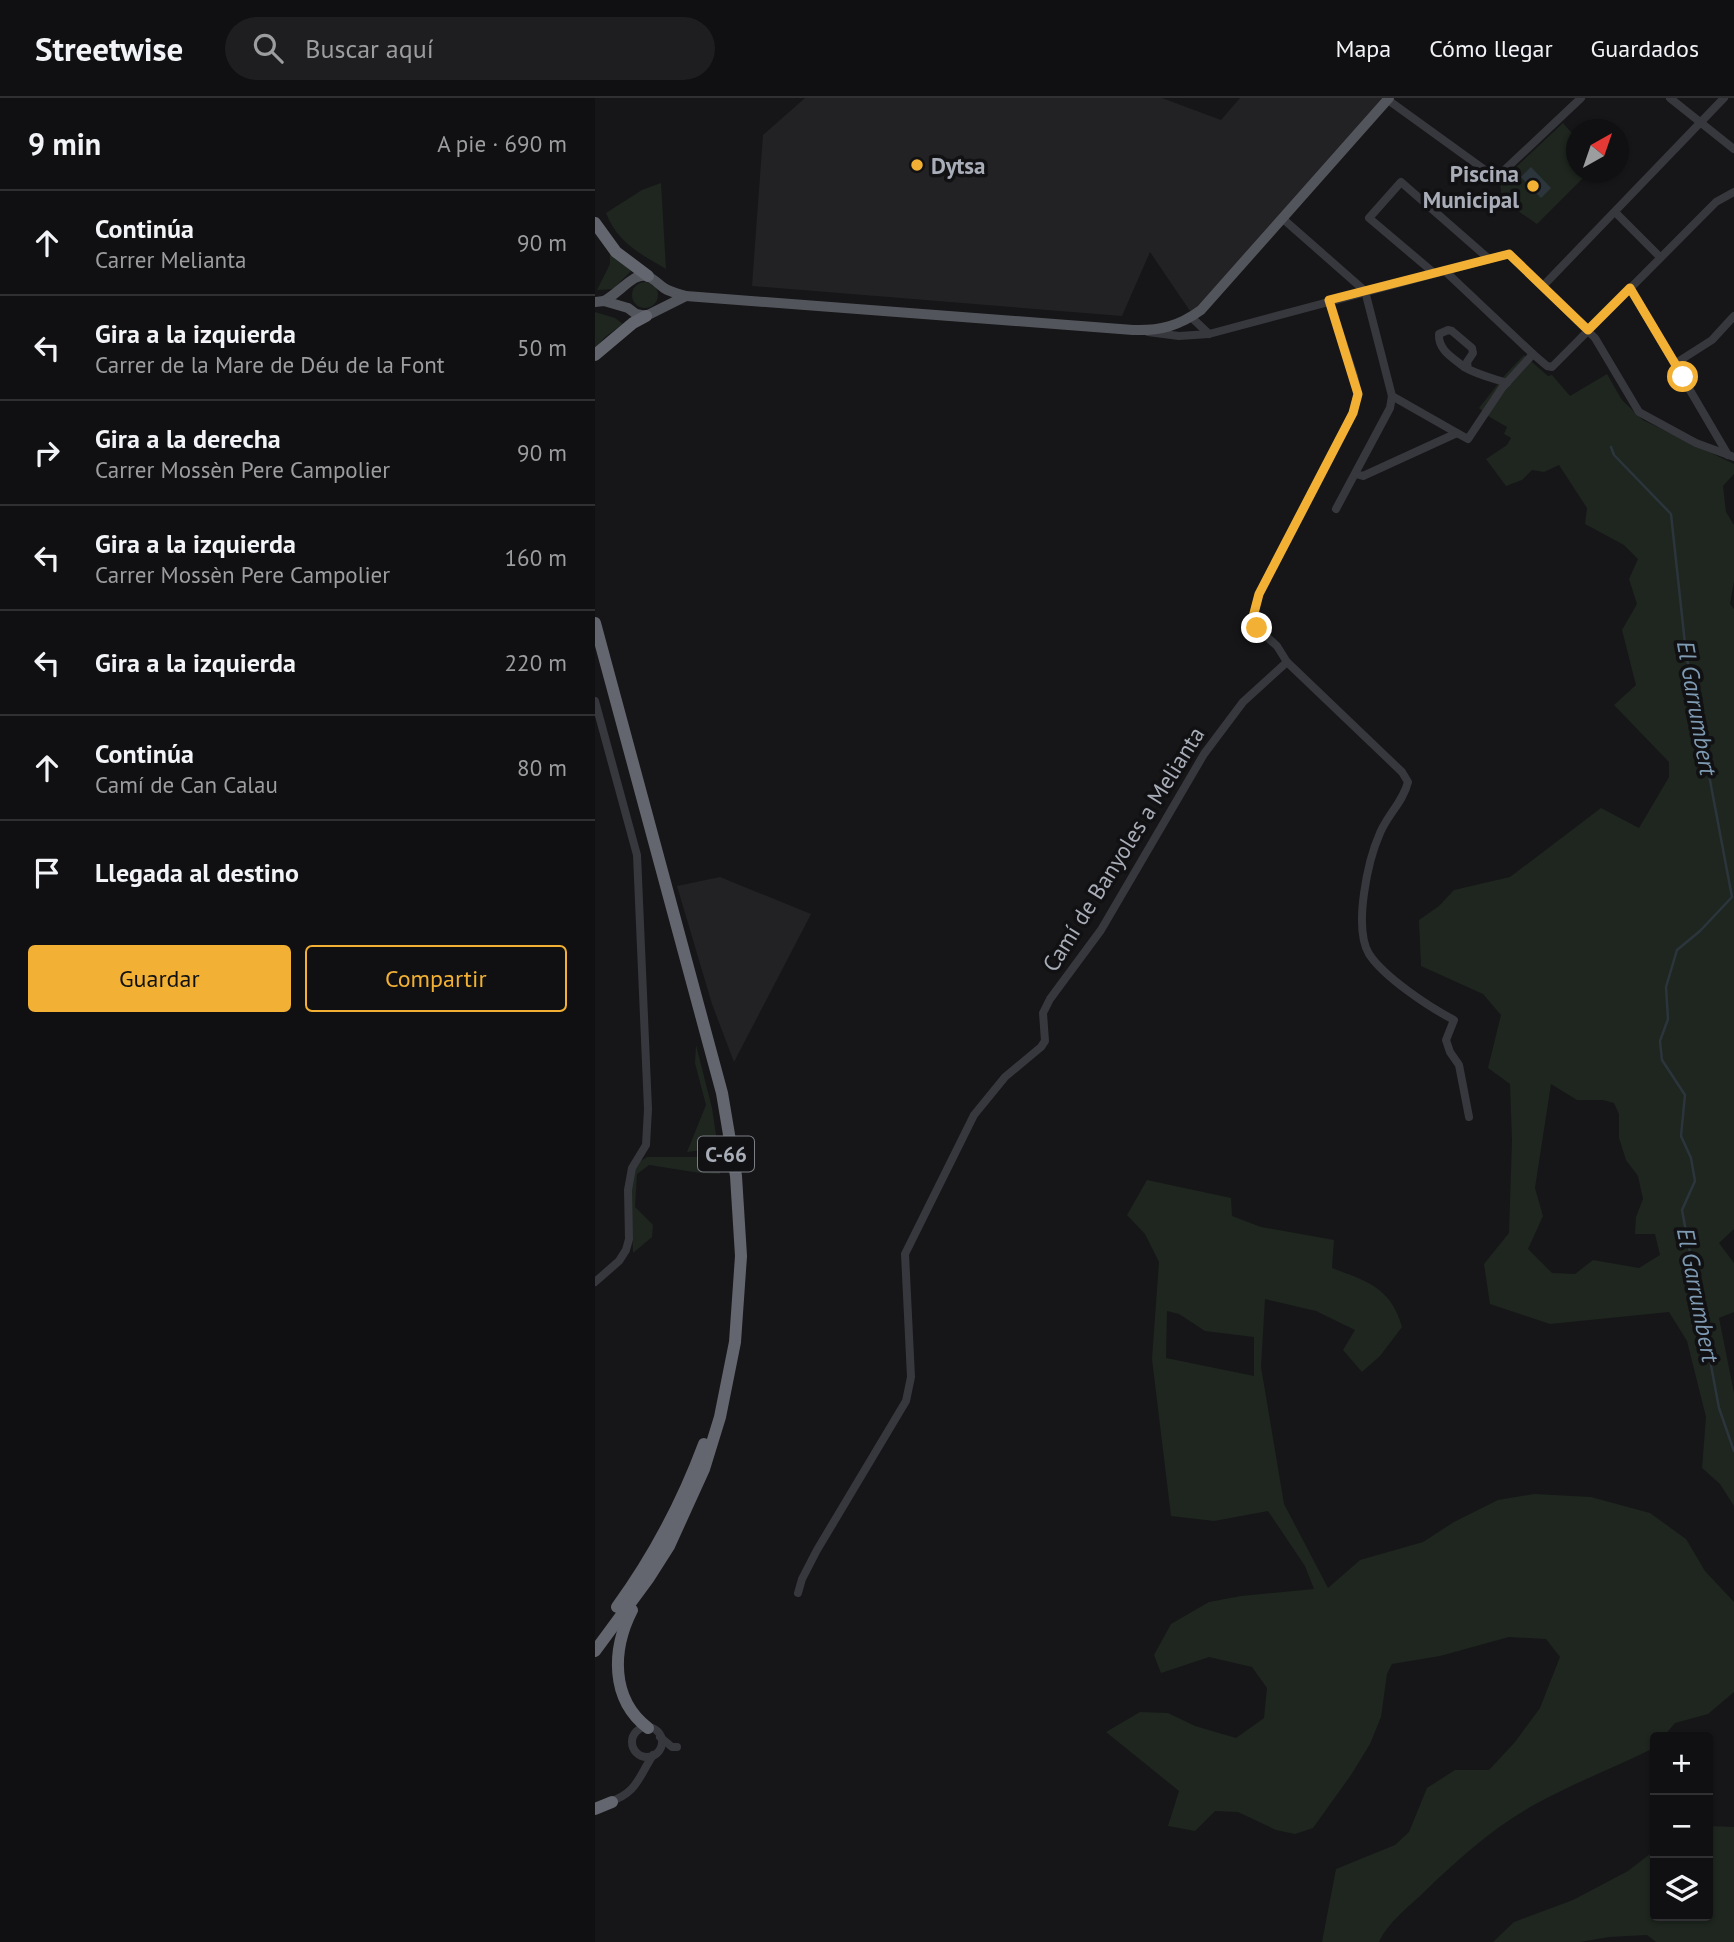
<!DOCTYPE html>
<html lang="es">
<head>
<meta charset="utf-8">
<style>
  body { margin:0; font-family:"PT Sans",sans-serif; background:#1e1e20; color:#f1f3f6 }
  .controls { position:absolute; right:21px; bottom:21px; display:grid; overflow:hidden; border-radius:7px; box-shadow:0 2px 5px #0004 }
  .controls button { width:63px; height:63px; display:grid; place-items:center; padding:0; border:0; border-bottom:2px solid #303032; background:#101012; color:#f1f3f6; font:35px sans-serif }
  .compass { position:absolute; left:971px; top:21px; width:63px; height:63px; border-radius:50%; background:#101012; box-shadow:0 2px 5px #0004; rotate:40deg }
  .stop { position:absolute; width:21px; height:21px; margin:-16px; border:5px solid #f2b134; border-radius:50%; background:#fff }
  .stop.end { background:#f2b134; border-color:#fff; box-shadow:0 2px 7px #0008 }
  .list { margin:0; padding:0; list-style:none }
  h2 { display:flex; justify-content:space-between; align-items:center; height:91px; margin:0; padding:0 28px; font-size:30px }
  h2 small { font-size:23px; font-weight:400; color:#9c9d9f }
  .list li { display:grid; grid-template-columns:46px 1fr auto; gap:21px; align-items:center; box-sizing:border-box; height:105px; padding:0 28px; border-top:2px solid #303032 }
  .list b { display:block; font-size:26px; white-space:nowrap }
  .list p { margin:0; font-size:23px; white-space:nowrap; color:#9c9d9f }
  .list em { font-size:23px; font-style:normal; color:#9c9d9f }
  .actions { display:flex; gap:14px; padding:21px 28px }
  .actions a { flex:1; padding:16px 0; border:2px solid #f2b134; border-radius:7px; text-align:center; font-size:24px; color:#f2b134 }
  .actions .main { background:#f2b134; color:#111 }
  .icon { flex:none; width:38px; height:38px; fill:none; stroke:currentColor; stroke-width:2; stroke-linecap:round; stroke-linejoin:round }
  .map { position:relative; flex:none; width:1139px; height:1844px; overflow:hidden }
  header { display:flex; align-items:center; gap:42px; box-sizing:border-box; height:98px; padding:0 35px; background:#101012; border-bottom:2px solid #303032 }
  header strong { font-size:33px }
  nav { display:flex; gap:38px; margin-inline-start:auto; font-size:24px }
  .search { width:490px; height:63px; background:#1e1e20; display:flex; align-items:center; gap:18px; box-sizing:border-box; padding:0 24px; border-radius:38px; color:#9c9d9f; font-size:26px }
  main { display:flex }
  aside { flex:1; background:#101012 }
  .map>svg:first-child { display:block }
  .built { fill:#222225 }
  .green { fill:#1e261f; fill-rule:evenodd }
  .water { fill:#2c353c }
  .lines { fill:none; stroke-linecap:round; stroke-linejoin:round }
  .stream { stroke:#2c353c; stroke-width:2.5 }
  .minor { stroke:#37383d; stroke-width:8 }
  .major { stroke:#53555c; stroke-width:10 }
  .highway { stroke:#63666e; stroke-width:12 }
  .route { stroke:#f2b134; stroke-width:9 }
  .poi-dot { fill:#f2b134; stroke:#111113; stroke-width:2.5 }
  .labels { text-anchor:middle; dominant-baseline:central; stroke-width:7; stroke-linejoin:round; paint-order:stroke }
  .shield { fill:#111113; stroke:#7b7e86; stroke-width:2 }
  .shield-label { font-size:21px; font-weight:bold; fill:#a8adb8 }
  .poi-label { font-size:23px; font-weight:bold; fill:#a8adb8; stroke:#111113; text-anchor:start }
  .street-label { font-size:23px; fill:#a8adb8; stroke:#111113 }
  .water-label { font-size:24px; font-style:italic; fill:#7f9bb3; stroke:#111113 }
</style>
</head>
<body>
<header>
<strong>Streetwise</strong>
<div class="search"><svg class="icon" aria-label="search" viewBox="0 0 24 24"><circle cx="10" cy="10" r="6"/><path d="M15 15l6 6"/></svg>Buscar aquí</div>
<nav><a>Mapa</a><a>Cómo llegar</a><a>Guardados</a></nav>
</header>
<main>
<aside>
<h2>9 min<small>A pie · 690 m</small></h2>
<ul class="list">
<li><svg class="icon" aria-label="ahead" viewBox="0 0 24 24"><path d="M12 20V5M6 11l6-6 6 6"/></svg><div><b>Continúa</b><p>Carrer Melianta</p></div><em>90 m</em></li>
<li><svg class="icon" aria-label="left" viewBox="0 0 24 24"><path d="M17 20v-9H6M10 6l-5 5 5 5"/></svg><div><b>Gira a la izquierda</b><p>Carrer de la Mare de Déu de la Font</p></div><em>50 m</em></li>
<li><svg class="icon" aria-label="right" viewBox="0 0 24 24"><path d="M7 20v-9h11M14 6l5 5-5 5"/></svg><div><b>Gira a la derecha</b><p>Carrer Mossèn Pere Campolier</p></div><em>90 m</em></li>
<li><svg class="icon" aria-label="left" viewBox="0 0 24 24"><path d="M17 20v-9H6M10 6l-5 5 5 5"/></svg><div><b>Gira a la izquierda</b><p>Carrer Mossèn Pere Campolier</p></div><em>160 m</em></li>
<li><svg class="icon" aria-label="left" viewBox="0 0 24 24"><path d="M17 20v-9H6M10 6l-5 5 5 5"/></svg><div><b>Gira a la izquierda</b></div><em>220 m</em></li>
<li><svg class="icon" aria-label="ahead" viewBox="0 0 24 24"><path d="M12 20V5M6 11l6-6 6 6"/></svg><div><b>Continúa</b><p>Camí de Can Calau</p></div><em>80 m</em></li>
<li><svg class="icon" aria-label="arrive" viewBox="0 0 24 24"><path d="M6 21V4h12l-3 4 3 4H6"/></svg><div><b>Llegada al destino</b></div></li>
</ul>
<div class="actions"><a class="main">Guardar</a><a>Compartir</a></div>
</aside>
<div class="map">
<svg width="1139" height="1844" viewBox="0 0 1139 1844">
  <rect width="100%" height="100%" fill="#161618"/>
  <!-- built -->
  <g class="built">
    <path d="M210,0H567L626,22L645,0H794L597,216L555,154L527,218L157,188L168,37Z"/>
    <path d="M125,779L216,816L139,964L117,906L82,788Z"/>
  </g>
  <!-- green -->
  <g class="green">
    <path d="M968,25L981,40L982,74H994L942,126L907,102L905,84Z"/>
    <path d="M66,85L71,171C44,155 23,145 11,115L47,92Z"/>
    <path d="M15,154L36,173L18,191L2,192L15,166Z"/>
    <circle cx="50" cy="197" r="13"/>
    <path d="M0,214L20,220L28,226L10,239L0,251Z"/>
    <path d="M929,257L953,278L957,277L975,298L1012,276L1027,302L1048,322L1139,366V376L1128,388L1131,414L1139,427V483L1135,506L1139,511V1131L1124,1145L1139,1165V1214L1124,1220L1139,1295V1408L1125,1386L1107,1370L1111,1319L1092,1243L1074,1214L955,1226L895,1206L889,1166L914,1135L917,1042L915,986L893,970L906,917L888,896L826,868L824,822L844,808L859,792L915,779L1006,710L1044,730L1074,679V664L1019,607L1041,587L1027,532L1042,506L1034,481L1043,461L1029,447L990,426L992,410L964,367L949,374L937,372L927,382L911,388L891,361L912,347L916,340L909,336L912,329L893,318L884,310L910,277ZM956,986L982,1002H1008L1019,1005L1024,1016V1040L1031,1062L1043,1078L1048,1101L1041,1119L1040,1136H1060L1065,1157L1044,1170L998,1162L980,1176L957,1175L933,1151L948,1118L940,1090Z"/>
    <path d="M101,947L117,1010L123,1050L92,1054L111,1007L100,965Z"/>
    <path d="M52,1059H126L125,1076L105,1075L54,1067L42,1076L40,1109L58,1127L57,1139L38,1155L35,1086L41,1066Z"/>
    <path d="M552,1082L636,1100L637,1118L666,1129L739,1142L737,1170C771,1183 796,1189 807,1229L785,1258L767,1274L748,1252L760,1232L721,1213L670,1201L666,1269L689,1406L733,1490L765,1462L828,1444L859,1424L903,1402L939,1396L996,1399L1055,1415L1091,1441L1110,1473L1139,1504V1594L1113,1616L1080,1625L1068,1639H1060L1059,1650C1019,1670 976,1686 937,1708C896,1731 860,1764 827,1796C813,1809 792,1826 784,1844H727L741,1771L800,1747L814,1734L832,1690L860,1672H894L920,1644L945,1610L965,1559L951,1541L914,1539L845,1558L797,1566L792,1576L786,1619L775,1646L756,1677L718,1730L700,1736L681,1732L643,1714L620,1713L600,1733L573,1728L584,1693L511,1634L545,1614L573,1615L600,1628L641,1640L669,1620L672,1590L657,1569L614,1559L566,1575L559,1557L576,1526L614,1504L646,1498L719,1491L710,1468L673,1413L619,1423L576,1418L557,1261L564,1164L550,1136L532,1117ZM572,1213L584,1216L610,1233L659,1239V1278L571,1260Z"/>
    <path d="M1113,1728L1139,1729V1844H1061L1052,1837L1014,1839L985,1844H898L919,1824L978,1802L1033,1773L1060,1752V1818H1113Z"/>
  </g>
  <!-- water -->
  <path class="water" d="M936,69L956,90L946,100L926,79Z"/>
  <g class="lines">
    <!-- stream -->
    <path class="stream" d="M1016,349L1019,357L1076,416L1091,555L1137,799L1105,833L1082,852L1071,889L1073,921L1065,943L1067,962L1090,997L1086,1038L1096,1060L1100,1083L1087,1112L1124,1310L1139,1353"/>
    <!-- minor -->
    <g class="minor">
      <path d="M1075,0L1139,51"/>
      <path d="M793,2L901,80L986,0"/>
      <path d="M1020,114L1065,159"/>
      <path d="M687,120L770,193L797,298L795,310L741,411"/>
      <path d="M851,174L938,256L952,268L957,269L1121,104L1139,94"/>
      <path d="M839,175L774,120L806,84L894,161"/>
      <path d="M948,188L1129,0"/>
      <path d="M1035,190L1133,357"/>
      <path d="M734,202L759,278L763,296L758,315L664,496L658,519L662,530L682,548L692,564L807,674L813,684C808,704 793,716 785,735C773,762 758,829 774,856C789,879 834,909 859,922L851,942L855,954L864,967L874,1019"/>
      <path d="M596,219L614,236"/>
      <path d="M553,234L584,238L614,236L914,156L1000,240L1044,314L1101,345L1139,359"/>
      <path d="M1081,265L1117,242L1139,218"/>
      <path d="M873,271L872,264L878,255L877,250L857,233L853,232L844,236C843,252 857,259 869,269C883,277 897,280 912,285"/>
      <path d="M797,298L862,335"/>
      <path d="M761,376L768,378L862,335L873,341L907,290L938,256"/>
      <path d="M0,603L42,757L53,1011L51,1047L37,1070L33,1092L34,1141L31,1152L24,1163L0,1184"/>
      <path d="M203,1495L207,1481L222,1452L311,1303L316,1279L310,1156L379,1017L410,979L446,949L450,943L448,915L455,901L506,832L609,656L648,604L692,564"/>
      <circle cx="52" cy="1644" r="15"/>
      <path d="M65,1639L77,1649H82"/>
      <path d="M14,1704C42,1695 43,1680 58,1657"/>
    </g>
    <!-- major -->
    <g class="major">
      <path d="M9,203C20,197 31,185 40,180C54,173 60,184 69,190C75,194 84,196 91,198L538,232C565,233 584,228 606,212L794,0"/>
      <path d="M0,204L9,203L33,210L41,216L51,218L91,198"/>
    </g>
    <!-- highway -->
    <g class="highway">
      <path d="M0,125L21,154L53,178"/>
      <path d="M0,257L38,225L51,218"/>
      <path d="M0,525L127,995L141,1078L146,1158L140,1244L125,1319L109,1371L74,1448L53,1481L0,1553"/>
      <path d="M22,1509C59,1458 87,1405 109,1346"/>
      <path d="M37,1512C17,1551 15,1601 53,1630"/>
      <path d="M0,1711L17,1704"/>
    </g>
  </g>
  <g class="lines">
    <!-- route -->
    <path class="route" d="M662,530L658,519L664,496L758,315L763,296L734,202L914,156L993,232L1035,190L1088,279"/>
  </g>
  <!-- markers -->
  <g class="poi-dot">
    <circle cx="322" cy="67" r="7"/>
    <circle cx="938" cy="88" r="7"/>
  </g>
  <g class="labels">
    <!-- shield labels -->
    <rect class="shield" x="103" y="1038.5" width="56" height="35" rx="5"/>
    <g class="shield-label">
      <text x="131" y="1056">C-66</text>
    </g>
    <!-- poi labels -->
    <g class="poi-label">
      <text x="336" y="67">Dytsa</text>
      <text x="924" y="75" text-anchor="end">Piscina<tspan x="924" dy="26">Municipal</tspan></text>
    </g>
    <!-- street labels -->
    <g class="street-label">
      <text transform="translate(528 751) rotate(-58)">Camí de Banyoles a Melianta</text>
    </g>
    <!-- water labels -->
    <g class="water-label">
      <text transform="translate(1102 610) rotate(80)">El Garrumbert</text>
      <text transform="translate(1103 1197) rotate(79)">El Garrumbert</text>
    </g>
  </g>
</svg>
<div class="controls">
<button>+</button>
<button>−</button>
<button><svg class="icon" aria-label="layers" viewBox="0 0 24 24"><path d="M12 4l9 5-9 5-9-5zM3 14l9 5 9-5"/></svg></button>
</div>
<svg class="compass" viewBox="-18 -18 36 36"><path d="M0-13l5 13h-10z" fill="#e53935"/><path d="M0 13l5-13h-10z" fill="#9c9d9f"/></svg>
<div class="stop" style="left:1088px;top:279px"></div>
<div class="stop end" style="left:662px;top:530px"></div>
</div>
</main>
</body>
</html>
